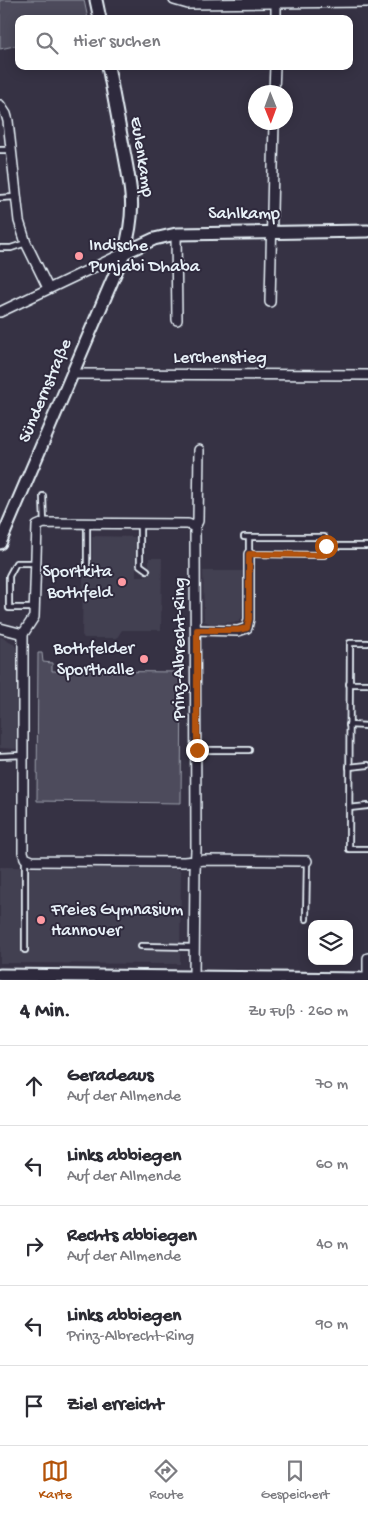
<!DOCTYPE html>
<html lang="de">
<head>
<meta charset="utf-8">
<style>
  body { margin:0; font-family:"Gochi Hand",sans-serif; background:#f7f7f7; color:#2b2b33 }
  .controls { position:absolute; right:15px; bottom:15px; display:grid; overflow:hidden; border-radius:10px; box-shadow:0 2px 12px #0003 }
  .controls button { width:45px; height:45px; display:grid; place-items:center; padding:0; border:0; border-bottom:1px solid #e1e1e2; background:#fff; color:#2b2b33; font:25px sans-serif }
  .compass { position:absolute; left:248px; top:85px; width:45px; height:45px; border-radius:50%; background:#fff; box-shadow:0 2px 12px #0003; rotate:179deg }
  .stop { position:absolute; width:15px; height:15px; margin:-11px; border:4px solid #b45309; border-radius:50%; background:#fff }
  .stop.end { background:#b45309; border-color:#fff; box-shadow:0 1px 5px #0008 }
  .list { margin:0; padding:0; list-style:none }
  h2 { display:flex; justify-content:space-between; align-items:center; height:65px; margin:0; padding:0 20px; font-size:21px }
  h2 small { font-size:16px; font-weight:400; color:#7c7c81 }
  .list li { display:grid; grid-template-columns:32px 1fr auto; gap:15px; align-items:center; box-sizing:border-box; height:80px; padding:0 20px; border-top:1px solid #e1e1e2 }
  .list b { display:block; font-size:19px; white-space:nowrap }
  .list p { margin:0; font-size:16px; white-space:nowrap; color:#7c7c81 }
  .list em { font-size:16px; font-style:normal; color:#7c7c81 }
  .icon { flex:none; width:28px; height:28px; fill:none; stroke:currentColor; stroke-width:2; stroke-linecap:round; stroke-linejoin:round }
  .map { position:relative; flex:none; width:368px; height:980px; overflow:hidden }
  .search { position:absolute; background:#fff; box-shadow:0 2px 12px #0003; left:15px; right:15px; top:15px; height:55px; display:flex; align-items:center; gap:12px; box-sizing:border-box; padding:0 18px; border-radius:10px; color:#7c7c81; font-size:19px }
  .sheet { height:465px; background:#fff }
  nav { display:flex; justify-content:space-around; align-items:center; box-sizing:border-box; height:70px; border-top:1px solid #e1e1e2; background:#fff; font-size:14px; color:#7c7c81 }
  nav a { display:grid; justify-items:center; gap:2px }
  nav .on { color:#b45309 }
  .map>svg:first-child { display:block }
  .built { fill:#433f51 }
  .green { fill:#4d4b5c; stroke:#9a9eaa }
  .lines { fill:none; stroke-linecap:round; stroke-linejoin:round }
  .service-casing { stroke:#e8f1f8; stroke-width:8 }
  .minor-casing { stroke:#e8f1f8; stroke-width:12 }
  .tertiary-casing { stroke:#e8f1f8; stroke-width:15 }
  .service { stroke:#2f2a3d; stroke-width:4.5 }
  .minor { stroke:#2f2a3d; stroke-width:9 }
  .tertiary { stroke:#2f2a3d; stroke-width:11 }
  .route { stroke:#b45309; stroke-width:6 }
  .poi-dot { fill:#ff9aa2; stroke:#2f2a3d; stroke-width:2 }
  .labels { text-anchor:middle; dominant-baseline:central; stroke-width:4; stroke-linejoin:round; paint-order:stroke }
  .street-label { font-size:18px; fill:#e8f1f8; stroke:#2f2a3d }
  .poi-label { font-size:18px; fill:#e8f1f8; stroke:#2f2a3d; text-anchor:start }
</style>
</head>
<body>
<div class="map">
<svg width="368" height="980" viewBox="0 0 368 980">
  <rect width="100%" height="100%" fill="#363244"/>
  <filter id="ink" filterUnits="userSpaceOnUse"><feTurbulence type="fractalNoise" baseFrequency=".02" numOctaves="2"/><feDisplacementMap in="SourceGraphic" scale="10" xChannelSelector="R" yChannelSelector="G"/><feConvolveMatrix kernelMatrix="1 2 1 2 8 2 1 2 1" color-interpolation-filters="sRGB"/></filter>
  <g filter="url(#ink)">
    <!-- built -->
    <g class="built">
      <path d="M92,536L136,537V576H149V558H162L161,630H122L117,638H84L82,635L83,577L87,576L92,570Z"/>
      <path d="M203,571H243L242,617L239,622L211,624L204,621Z"/>
      <path d="M0,636L13,643L19,651L18,749L0,748Z"/>
      <path d="M0,867L177,868L181,872L180,964L0,963Z"/>
    </g>
    <!-- green -->
    <g class="green">
      <path d="M0,0H84L88,19H19V45L0,49Z"/>
      <path d="M38,653H42L43,662L52,663V671L182,672L181,803L37,801Z"/>
    </g>
    <g class="lines">
      <!-- service casing -->
      <g class="service-casing">
        <g id="service">
          <path d="M0,150H11"/>
          <path d="M0,198L15,197"/>
          <path d="M0,248H11L26,243"/>
          <path d="M43,496L44,523"/>
          <path d="M140,524V565L147,570"/>
          <path d="M244,537H324V555L249,554V537"/>
          <path d="M324,546H368"/>
          <path d="M34,563H16L9,576V608H35"/>
          <path d="M82,573L87,567V524"/>
          <path d="M368,643H350L349,849H368"/>
          <path d="M349,684H368"/>
          <path d="M349,725L368,726"/>
          <path d="M197,750H249"/>
          <path d="M0,756L23,755"/>
          <path d="M349,767L368,765"/>
          <path d="M349,808L368,806"/>
          <path d="M306,919L307,861"/>
          <path d="M141,946L194,947"/>
          <path d="M25,950V858"/>
        </g>
      </g>
      <!-- minor casing -->
      <g class="minor-casing">
        <g id="minor">
          <path d="M174,0L188,4L368,2"/>
          <path d="M276,19V3"/>
          <path d="M274,92L275,66"/>
          <path d="M0,105L6,114L8,121L19,221L26,243L48,288"/>
          <path d="M176,234L177,320"/>
          <path d="M270,302L274,122"/>
          <path d="M0,312L124,253"/>
          <path d="M72,374L368,375"/>
          <path d="M195,527L198,521L199,450"/>
          <path d="M0,628L23,634"/>
          <path d="M197,630L238,631L247,628L249,619V554"/>
          <path d="M194,978L195,871L196,850L195,527L188,524L44,523L37,526L34,617L23,634V852L25,858L32,861L184,862L205,860L307,861"/>
          <path d="M368,979V958"/>
        </g>
      </g>
      <!-- tertiary casing -->
      <g class="tertiary-casing">
        <g id="tertiary">
          <path d="M96,0L100,19"/>
          <path d="M124,253L154,239L176,234L368,231"/>
          <path d="M0,543L124,253C137,207 131,190 123,146C118,120 113,93 108,66"/>
          <path d="M0,975L368,979"/>
        </g>
      </g>
      <!-- service -->
      <use href="#service" class="service"/>
      <!-- minor -->
      <use href="#minor" class="minor"/>
      <!-- tertiary -->
      <use href="#tertiary" class="tertiary"/>
    </g>
  </g>
  <g class="lines" filter="url(#ink)">
    <!-- route -->
    <path class="route" d="M197,750V630H238L247,628L249,619V554L324,555V546H326"/>
  </g>
  <!-- markers -->
  <g class="poi-dot">
    <circle cx="79" cy="256" r="5"/>
    <circle cx="122" cy="582" r="5"/>
    <circle cx="144" cy="659" r="5"/>
    <circle cx="41" cy="920" r="5"/>
  </g>
  <g class="labels">
    <!-- street labels -->
    <g class="street-label">
      <text transform="translate(141 157) rotate(81)">Eulenkamp</text>
      <text x="244" y="214">Sahlkamp</text>
      <text x="220" y="358">Lerchenstieg</text>
      <text transform="translate(46 391) rotate(-67)">Sündernstraße</text>
      <text transform="translate(180 649) rotate(-90)">Prinz-Albrecht-Ring</text>
    </g>
    <!-- poi labels -->
    <g class="poi-label">
      <text x="89" y="246">Indische<tspan x="89" dy="21">Punjabi Dhaba</tspan></text>
      <text x="112" y="572" text-anchor="end">Sportkita<tspan x="112" dy="21">Bothfeld</tspan></text>
      <text x="134" y="649" text-anchor="end">Bothfelder<tspan x="134" dy="21">Sporthalle</tspan></text>
      <text x="51" y="910">Freies Gymnasium<tspan x="51" dy="21">Hannover</tspan></text>
    </g>
  </g>
</svg>
<div class="controls">
<button><svg class="icon" aria-label="layers" viewBox="0 0 24 24"><path d="M12 4l9 5-9 5-9-5zM3 14l9 5 9-5"/></svg></button>
</div>
<svg class="compass" viewBox="-18 -18 36 36"><path d="M0-13l5 13h-10z" fill="#e53935"/><path d="M0 13l5-13h-10z" fill="#7c7c81"/></svg>
<div class="stop" style="left:326px;top:546px"></div>
<div class="stop end" style="left:197px;top:750px"></div>
<div class="search"><svg class="icon" aria-label="search" viewBox="0 0 24 24"><circle cx="10" cy="10" r="6"/><path d="M15 15l6 6"/></svg>Hier suchen</div>
</div>
<section class="sheet">
<h2>4 Min.<small>Zu Fuß · 260 m</small></h2>
<ul class="list">
<li><svg class="icon" aria-label="ahead" viewBox="0 0 24 24"><path d="M12 20V5M6 11l6-6 6 6"/></svg><div><b>Geradeaus</b><p>Auf der Allmende</p></div><em>70 m</em></li>
<li><svg class="icon" aria-label="left" viewBox="0 0 24 24"><path d="M17 20v-9H6M10 6l-5 5 5 5"/></svg><div><b>Links abbiegen</b><p>Auf der Allmende</p></div><em>60 m</em></li>
<li><svg class="icon" aria-label="right" viewBox="0 0 24 24"><path d="M7 20v-9h11M14 6l5 5-5 5"/></svg><div><b>Rechts abbiegen</b><p>Auf der Allmende</p></div><em>40 m</em></li>
<li><svg class="icon" aria-label="left" viewBox="0 0 24 24"><path d="M17 20v-9H6M10 6l-5 5 5 5"/></svg><div><b>Links abbiegen</b><p>Prinz-Albrecht-Ring</p></div><em>90 m</em></li>
<li><svg class="icon" aria-label="arrive" viewBox="0 0 24 24"><path d="M6 21V4h12l-3 4 3 4H6"/></svg><div><b>Ziel erreicht</b></div></li>
</ul>
</section>
<nav>
<a class="on"><svg class="icon" aria-label="map" viewBox="0 0 24 24"><path d="M3 6l6-2 6 2 6-2v14l-6 2-6-2-6 2zM9 4v14M15 6v14"/></svg>Karte</a>
<a><svg class="icon" aria-label="directions" viewBox="0 0 24 24"><path d="M12 3l9 9-9 9-9-9zM9 14v-3h6M13 9l2 2-2 2"/></svg>Route</a>
<a><svg class="icon" aria-label="saved" viewBox="0 0 24 24"><path d="M7 4h10v16l-5-4-5 4z"/></svg>Gespeichert</a>
</nav>
</body>
</html>
